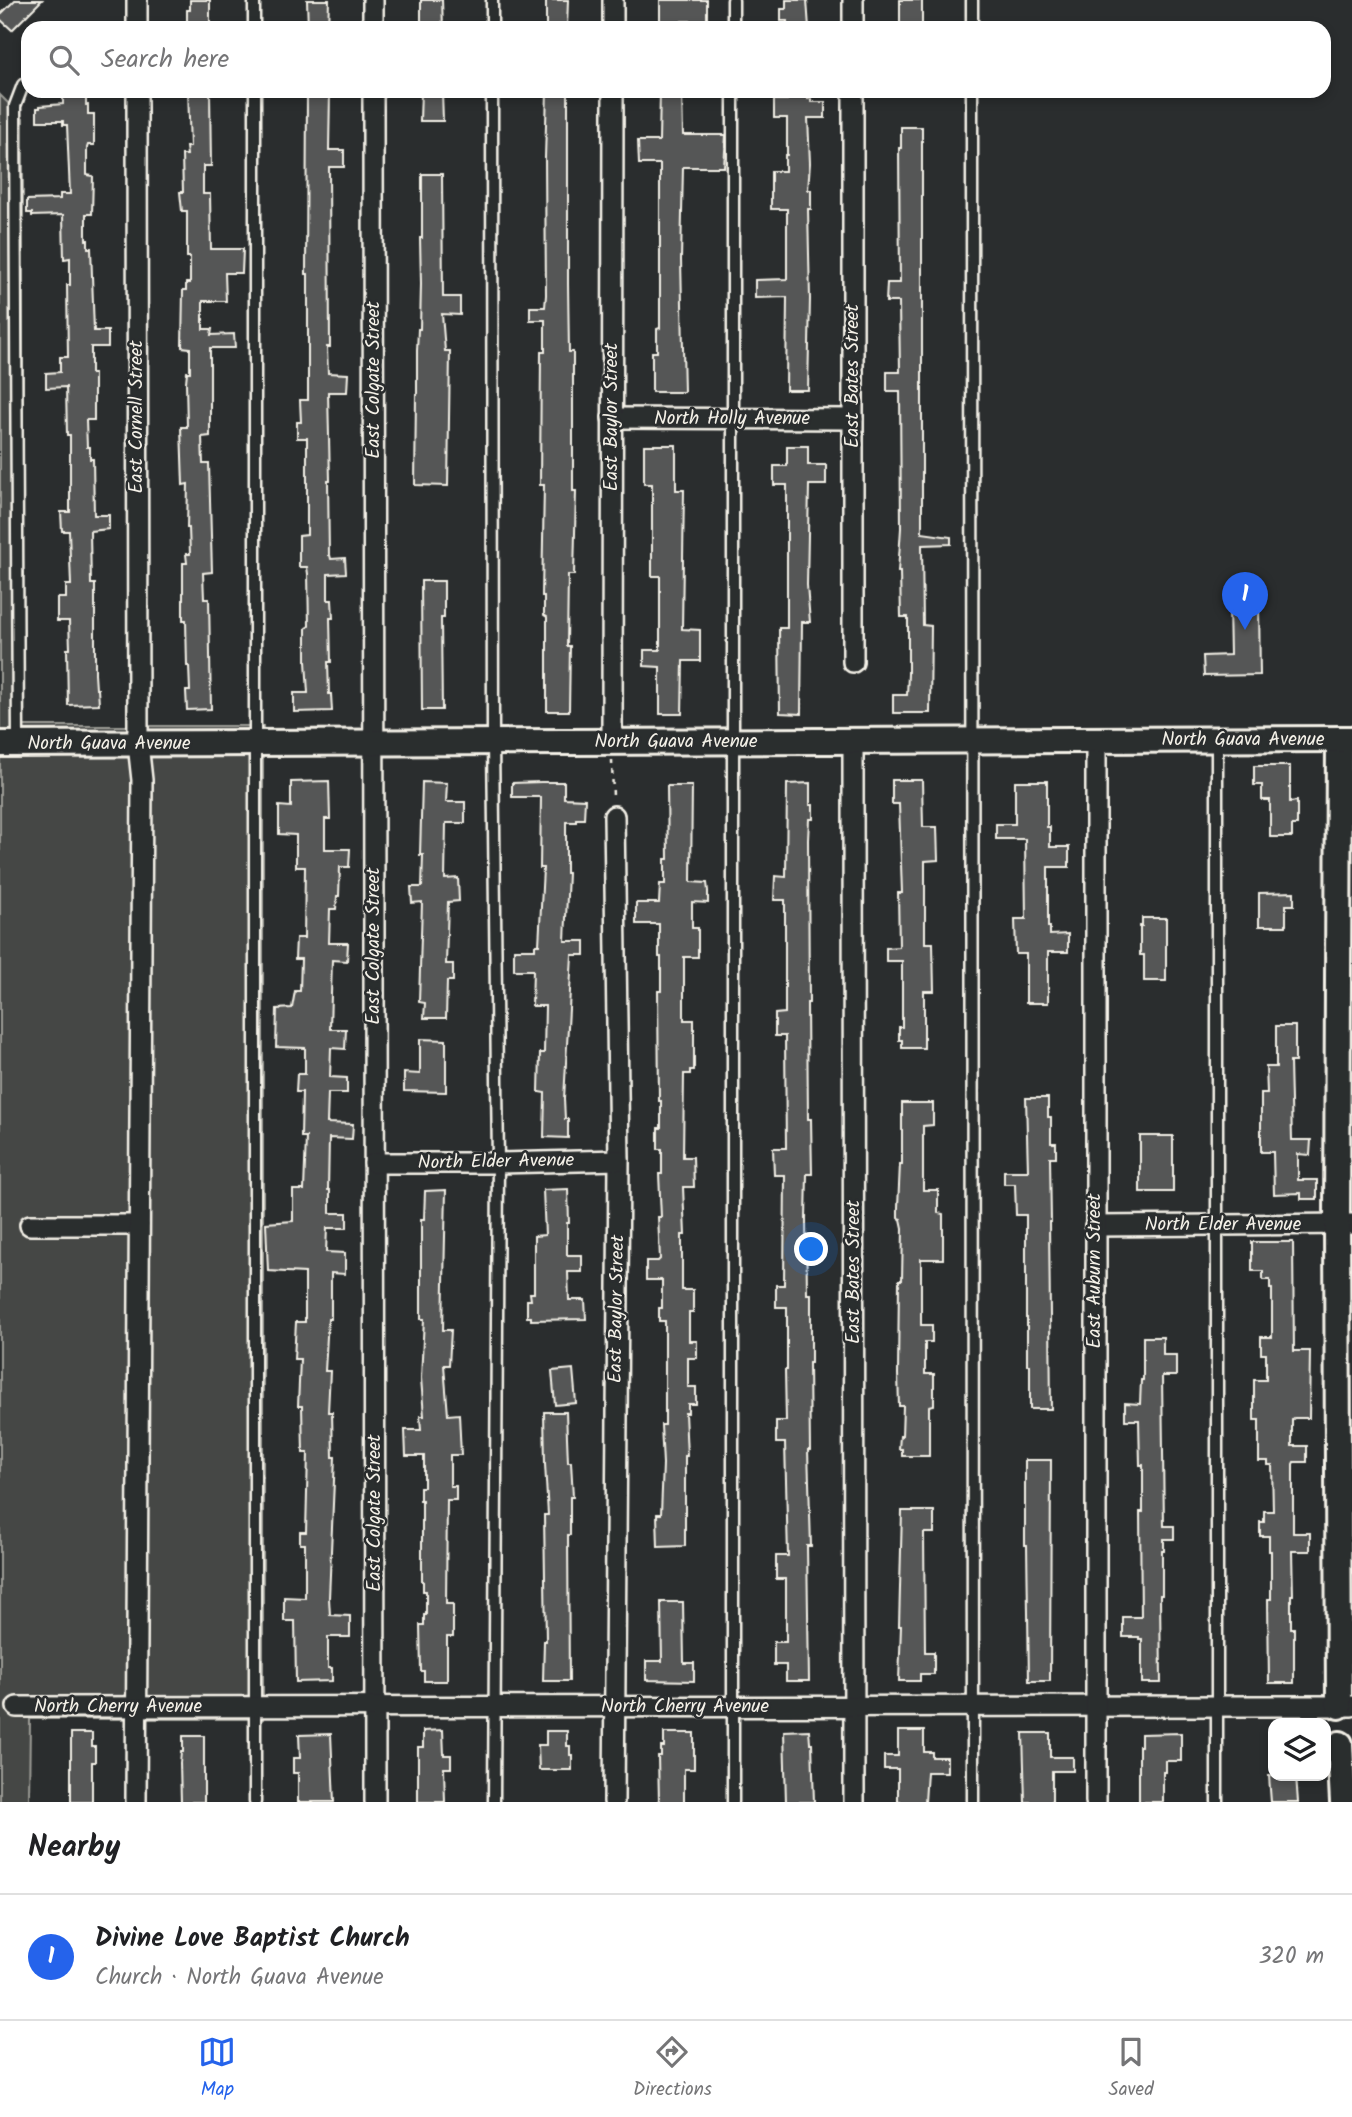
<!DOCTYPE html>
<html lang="en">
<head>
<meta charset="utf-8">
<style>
  body { margin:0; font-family:Kalam,sans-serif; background:#f6f6f6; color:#202124 }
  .controls { position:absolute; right:21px; bottom:21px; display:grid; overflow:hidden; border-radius:14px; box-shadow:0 4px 10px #0003 }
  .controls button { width:63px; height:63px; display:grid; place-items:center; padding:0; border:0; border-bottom:2px solid #e0e0e0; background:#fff; color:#202124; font:35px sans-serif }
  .you { position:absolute; left:812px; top:1250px; width:24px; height:24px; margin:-18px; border:5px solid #fff; border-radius:50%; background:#1a73e8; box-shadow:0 0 0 10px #1a73e833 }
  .badge { display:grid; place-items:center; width:46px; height:46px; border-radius:50%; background:#2563eb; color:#fff; font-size:23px; font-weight:700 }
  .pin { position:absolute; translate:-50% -58px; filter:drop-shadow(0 2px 4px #0008) }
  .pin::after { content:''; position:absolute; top:37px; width:24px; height:21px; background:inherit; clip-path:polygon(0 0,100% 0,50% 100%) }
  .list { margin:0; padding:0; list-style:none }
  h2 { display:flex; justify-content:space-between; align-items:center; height:91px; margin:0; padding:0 28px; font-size:30px }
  h2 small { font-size:23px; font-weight:400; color:#757577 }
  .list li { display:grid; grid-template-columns:46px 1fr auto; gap:21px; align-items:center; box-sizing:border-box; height:126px; padding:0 28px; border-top:2px solid #e0e0e0 }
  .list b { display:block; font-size:26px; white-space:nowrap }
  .list p { margin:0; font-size:23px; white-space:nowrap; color:#757577 }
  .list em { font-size:23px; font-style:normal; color:#757577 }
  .icon { flex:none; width:38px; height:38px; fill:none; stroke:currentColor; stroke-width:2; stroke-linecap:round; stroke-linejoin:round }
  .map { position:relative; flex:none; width:1352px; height:1802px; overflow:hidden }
  .search { position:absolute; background:#fff; box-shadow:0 4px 10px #0003; left:21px; right:21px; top:21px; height:77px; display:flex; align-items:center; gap:18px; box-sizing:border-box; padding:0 24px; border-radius:21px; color:#757577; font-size:26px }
  .sheet { height:217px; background:#fff }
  nav { display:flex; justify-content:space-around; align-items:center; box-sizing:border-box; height:98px; border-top:2px solid #e0e0e0; background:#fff; font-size:19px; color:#757577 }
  nav a { display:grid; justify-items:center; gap:4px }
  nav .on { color:#2563eb }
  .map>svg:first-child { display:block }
  .green { fill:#444645; stroke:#9c9c96; stroke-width:2 }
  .building { fill:#555756; stroke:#f4f1e8; stroke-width:2 }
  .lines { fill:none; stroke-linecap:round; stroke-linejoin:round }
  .service-casing { stroke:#f4f1e8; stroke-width:15 }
  .minor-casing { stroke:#f4f1e8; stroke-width:24 }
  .tertiary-casing { stroke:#f4f1e8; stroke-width:30 }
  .path { stroke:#f4f1e8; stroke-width:2.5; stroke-dasharray:5 5; stroke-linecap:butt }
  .service { stroke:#2a2d2e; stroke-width:10 }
  .minor { stroke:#2a2d2e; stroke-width:19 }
  .tertiary { stroke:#2a2d2e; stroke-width:24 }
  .labels { text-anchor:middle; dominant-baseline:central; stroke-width:5; stroke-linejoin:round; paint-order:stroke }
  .street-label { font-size:19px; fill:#f4f1e8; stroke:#2a2d2e }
</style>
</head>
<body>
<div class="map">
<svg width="1352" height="1802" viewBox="0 0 1352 1802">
  <rect width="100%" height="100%" fill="#2a2d2e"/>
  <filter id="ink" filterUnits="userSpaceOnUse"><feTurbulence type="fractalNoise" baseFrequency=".0143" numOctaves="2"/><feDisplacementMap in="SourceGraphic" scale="14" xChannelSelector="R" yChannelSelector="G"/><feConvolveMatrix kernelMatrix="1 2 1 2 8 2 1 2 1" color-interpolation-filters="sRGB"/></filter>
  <g filter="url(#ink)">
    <!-- green -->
    <path class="green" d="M0,95L23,118V726H263V1719H30L29,1802H0Z"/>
    <!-- building -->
    <g class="building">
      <path d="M15,0H42L12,30L0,19V15Z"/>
      <path d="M190,0H210V28H187V10H190Z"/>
      <path d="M307,0H329L328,28H308Z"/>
      <path d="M421,0H442L443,28H421Z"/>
      <path d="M546,0H568L567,28H546Z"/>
      <path d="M660,0H707V21H682V28H660Z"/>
      <path d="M786,0H807L809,28H787V21H781V9H786Z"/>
      <rect x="900" y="0" width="22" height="28"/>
      <path d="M63,91H86V105H88V114H94V145H88L87,148V175L93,176L92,214H86V240H88V248H91L94,331H108V347H91V374H94V420H86L87,447H90V459H93L94,515H109V529L90,531L91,584H95V674L96,689H98L99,704L68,705L67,649H70L69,621H57V598H66V585H71L69,531H62L61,512H70V435H67L66,387L46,388V373L60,372V357H68L67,285H70V258L64,259L63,215L32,216V213H27V200L60,199V194H70L67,125H63V121H37V108H40V106L63,104Z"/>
      <path d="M188,91H210L211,166H203V194H210L211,249H243L242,273H225L226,301H203V329H212L211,335L234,334L235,348H210V436L202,437L203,464H209L212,572L203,573L204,599H209L211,709L187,710L186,691H190L189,666H187L186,620H183V563H187L186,554H190L189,528H187L188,484L183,485L181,427H187L186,382L187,372H190V348L182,347L183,290H186V283H190V257H187V211H182L180,192H183L182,155H187L186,147H190Z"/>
      <path d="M307,91H330L329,150H344V167H329L330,347H327L328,373L348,374L347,392H328L330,481H328L329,555H330L331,559L345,558L346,573L328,574V600H332L333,618H330L331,662H328L329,694H331L332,711L294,712V693H308L306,661V628L309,626L308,574L307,567H299V536L307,535V438H297V422H301L300,400H308V274H306Z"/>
      <path d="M421,91H442L443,121H420Z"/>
      <path d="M547,91H568V284L569,352H573V491H576L574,575H568L567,646H570L569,711H547V617L544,615V596H542L544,485H540L541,352H545V320H530V307H545L546,295L545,158Z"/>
      <path d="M660,91H682L683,135H726L724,167H683L681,260L684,392H652V352H657V329L660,328V164H639L638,141H659Z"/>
      <path d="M787,91H808V99H811V102H825V118H808L810,163L808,190H811V209H808L810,299L808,390H786L787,297L755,298V280L787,279V209H771V171H785V155H787V118H774V100H787Z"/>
      <path d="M901,127H922V533L951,537V544L922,545L923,625L931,626L930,713H893V695H907L908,674V617H901L900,572H898L901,528L900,391H887V372H900L899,302H886L887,283H900L899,148H901Z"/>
      <path d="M422,174H442L443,297H460V315L442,314L445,351H450L448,486L415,485L416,395H417V351L418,329H420L421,284L420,238H422Z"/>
      <path d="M644,445H676V490H684L682,629L700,630V661H683L682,714H660V667L644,666V650H660V576H652V484H644Z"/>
      <path d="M787,446H808V465H826V485H809L807,585L810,622H802L801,714L780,713L779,628H787V485H774V466H787Z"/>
      <path d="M421,581H444V618H441L442,710H422Z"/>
      <path d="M1229,605H1259L1260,675L1204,676L1203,656L1230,655Z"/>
      <path d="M1254,766H1290V802L1297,801V825H1292V837H1270V800H1262V785H1254Z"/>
      <path d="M892,780H922L923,827H937L938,860L925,861V943H933L934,991H924V1048H902V1040H899V1027H902V961H886V948L899,947L898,893H902L899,804H892Z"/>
      <path d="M329,781L330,819H325V849H350L349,867H340L339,896H337L336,909H330L329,943H348L347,961L332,960L330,1029H346L345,1049L331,1048L330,1077L347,1078V1093H328L327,1123L353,1124L352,1139L329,1138L328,1190H330V1213H347V1228H327L326,1252L345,1253V1274L331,1273V1319H328L325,1371H330L328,1412H332L333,1457H335L329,1598L330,1615L350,1616V1637H328V1668H332V1681L296,1682L295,1621H284V1597L305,1598V1544H300V1532H306L308,1453H303L302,1406H298L300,1359H294L296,1322H305V1273L268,1271L266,1223L293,1221V1190H304L306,1137H301L302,1092H296L297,1074H305V1048L276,1047L277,1009L292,1008L295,991H300L301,959H295L296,938H304L305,867H296V835L279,834V806L291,807V782Z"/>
      <path d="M1015,781H1047V827H1050V847H1069V867H1048V927H1050V935L1068,934V952H1048V1003H1026V954H1016L1015,919H1026L1025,839H996V824H1015Z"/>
      <path d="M422,782L447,783L446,802H465V823H446L445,879L458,878L459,901L448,902L446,964H453V981H447L446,1018H424L425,1003L419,1002L422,902L412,903L411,887H422L423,855H420Z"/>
      <path d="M541,782H564V798L585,799L584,819H576V822H566V873H568L565,941H585V955H572L564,1099L565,1119H568V1138L544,1137L545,1093L539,1092L540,1053H544L545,1006H532L533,970H514V949H535V945H539L543,868H540L541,797H512V783Z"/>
      <path d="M810,783V805H813V819H809L808,840L809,1003H807L808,1119H811L812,1174H807L806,1219L807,1294H811V1363H809L810,1450H808L811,1546H807L809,1681H786V1665H774V1642H786V1579H776V1556H788L785,1443H776V1421H786L785,1370H787V1307H776V1285H784L785,1175H774L773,1148H786L785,1036H775V1014L785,1013V900H774L775,876L786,877L787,784Z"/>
      <path d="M667,786H692L691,882L707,883L708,891V903L692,902V928H698V957H684V1020H694V1070H690V1074H684L683,1157H693L694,1187H683L685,1235H682V1290H693V1312H689V1341H697V1358H688V1387H696V1404H688V1413H685L687,1456H685V1546L658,1547L657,1514H661L663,1464L661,1425H665V1321H659V1308H662V1280H646V1261H658L660,1259L658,1217H661L659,1174H662V1149H658V1128H661V1101H659L658,991H661V957H659V924H636V903H659L660,884H665V859H668Z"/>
      <path d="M1294,892V905H1286V926H1259V893Z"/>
      <path d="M1142,918H1166V981H1144V955H1140V926H1142Z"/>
      <path d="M1276,1026H1295V1062H1290L1292,1140H1311L1310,1155L1298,1154V1180H1317V1199H1301V1193L1274,1194L1273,1152H1261V1093H1267L1266,1067H1276Z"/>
      <path d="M420,1039L446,1040V1092L404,1091V1073L420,1074Z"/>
      <path d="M1026,1098H1048V1117H1051V1143H1056V1157H1050L1051,1222H1049L1051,1409H1030V1365H1027V1318H1026V1215H1016L1015,1184H1004V1171H1028Z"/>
      <path d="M902,1103H933V1125L923,1126V1190H938V1213L943,1214V1259H921V1325H932V1342H925V1374H934V1405L929,1406V1456H902V1449H899L900,1436H902L903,1406H899L898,1374L899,1280H902L903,1228L901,1219L898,1218V1207L900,1164H902Z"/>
      <rect x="1140" y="1136" width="33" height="56"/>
      <path d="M568,1189L569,1223H567V1255H582V1272H568L569,1300H585L586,1319L531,1320V1317H527V1300H531L530,1293H534V1236L545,1235L543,1190Z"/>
      <path d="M446,1190L443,1330H451L449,1365H444L448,1415L459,1414L461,1455H450V1486H456V1500H447L446,1604H453V1637H447V1681H424V1671H421L420,1625H424V1615H426V1591H423V1581H422V1500H420V1487H424V1456H406L405,1430H421L420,1416H424L421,1378L424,1319H421V1219H424L425,1191Z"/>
      <path d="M1252,1242H1293L1294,1351H1310L1309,1418H1294L1292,1420V1446H1307V1462H1294L1293,1464V1533H1310V1551H1292L1293,1595H1291V1628H1294V1683H1269L1268,1599H1271V1551H1269V1536H1260V1522H1264V1511H1273L1272,1465H1268V1461H1259V1420H1254V1380H1266V1354H1261V1337H1272V1289H1270V1280H1263V1271H1252Z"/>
      <path d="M1143,1337H1163V1355H1176V1376H1162L1164,1526H1174V1539H1164V1551H1162V1595H1160L1161,1683H1142V1639H1139V1637H1123V1617H1141L1140,1512H1143V1465H1140L1139,1420H1125V1403L1140,1404L1141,1380H1143Z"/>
      <path d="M573,1369L576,1403L555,1405L552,1371Z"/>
      <path d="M544,1412H566L568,1462H571L573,1497H570V1535H568L569,1681H543L544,1641H546L544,1515H548L545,1464Z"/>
      <path d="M1025,1460H1051L1050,1681H1029L1027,1545H1025Z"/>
      <path d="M902,1511H934V1533H924L925,1652H934V1674H920V1681H899L901,1626H899Z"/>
      <path d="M661,1602H683L684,1663H694V1681L646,1680V1661H662Z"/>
      <path d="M443,1730L444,1755H451V1768H444L445,1802H418V1747H423V1731Z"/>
      <path d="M809,1730L810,1743H812L814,1802H786L784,1731Z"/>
      <path d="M546,1731H567V1746H570V1755H572V1770H539L538,1745H546Z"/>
      <path d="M898,1731H924V1752H932V1757H947V1772H927L925,1802H898V1769H884V1756H898Z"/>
      <path d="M71,1733H92V1746H95V1762H92V1802H71Z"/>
      <path d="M664,1733H694V1769H684V1802H659L658,1756H661V1747H664Z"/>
      <path d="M1023,1733H1050V1757H1073V1771H1052V1802H1025Z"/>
      <path d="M1181,1733V1761H1166V1772H1163V1802H1139V1746H1141V1734Z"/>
      <path d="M331,1734L334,1802H298V1773H293V1758H300L299,1735Z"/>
      <path d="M183,1736H204V1802H181L180,1763L181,1752H183Z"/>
      <path d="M1269,1776H1296L1298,1802H1271Z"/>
    </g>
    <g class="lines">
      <!-- service casing -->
      <g class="service-casing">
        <g id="service">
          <path d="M254,0V28"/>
          <path d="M492,0V28"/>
          <path d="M733,0V28"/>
          <path d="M972,0V28"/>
          <path d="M255,91V1802"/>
          <path d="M492,91L493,742L498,1163L494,1802"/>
          <path d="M972,91L973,1802"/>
          <path d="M1217,740V1802"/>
          <path d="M18,742L15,106L23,85L28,81"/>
          <path d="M733,1802V91"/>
        </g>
      </g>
      <!-- minor casing -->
      <g class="minor-casing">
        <g id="minor">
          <path d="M137,0V28"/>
          <path d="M373,28V0"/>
          <path d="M613,28V0"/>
          <path d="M853,28V0"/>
          <path d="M373,91L375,1802"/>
          <path d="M853,91V662"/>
          <path d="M612,418L853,419"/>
          <path d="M612,742L613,91"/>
          <path d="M853,742L854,1802"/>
          <path d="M614,816L619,1160L614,1802"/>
          <path d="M374,1163H498L619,1160"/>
          <path d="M30,1225H139"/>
          <path d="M1095,1226L1352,1224"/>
          <path d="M17,1707L1352,1706"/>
          <path d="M136,1802L142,780L138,744L137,91"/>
          <path d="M1096,1802V741"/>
        </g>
      </g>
      <!-- tertiary casing -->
      <g class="tertiary-casing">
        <g id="tertiary">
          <path d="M1339,739L1337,1224L1339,1706"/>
          <path d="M0,744L1352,739"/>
          <path d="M1340,1744L1343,1802"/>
        </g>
      </g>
      <!-- path -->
      <path class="path" d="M612,760L613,799"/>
      <!-- service -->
      <use href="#service" class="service"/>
      <!-- minor -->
      <use href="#minor" class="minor"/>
      <!-- tertiary -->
      <use href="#tertiary" class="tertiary"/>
    </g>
  </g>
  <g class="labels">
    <!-- street labels -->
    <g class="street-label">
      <text transform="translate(853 376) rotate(-90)">East Bates Street</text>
      <text transform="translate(374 380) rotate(-90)">East Colgate Street</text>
      <text transform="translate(137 417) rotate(-90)">East Cornell Street</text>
      <text transform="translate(612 417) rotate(-90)">East Baylor Street</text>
      <text x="732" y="419">North Holly Avenue</text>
      <text x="1243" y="740">North Guava Avenue</text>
      <text x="676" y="742">North Guava Avenue</text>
      <text x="109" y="744">North Guava Avenue</text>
      <text transform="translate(374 946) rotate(-90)">East Colgate Street</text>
      <text transform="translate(496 1162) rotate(-1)">North Elder Avenue</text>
      <text x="1223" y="1225">North Elder Avenue</text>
      <text transform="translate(1095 1271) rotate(-90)">East Auburn Street</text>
      <text transform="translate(854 1272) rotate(-90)">East Bates Street</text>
      <text transform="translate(617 1309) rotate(-89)">East Baylor Street</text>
      <text transform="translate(375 1513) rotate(-90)">East Colgate Street</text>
      <text x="118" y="1707">North Cherry Avenue</text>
      <text x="685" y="1707">North Cherry Avenue</text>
    </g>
  </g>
</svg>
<div class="controls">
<button><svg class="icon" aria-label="layers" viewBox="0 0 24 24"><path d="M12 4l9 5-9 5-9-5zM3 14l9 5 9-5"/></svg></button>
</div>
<div class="you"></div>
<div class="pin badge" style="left:1245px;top:630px">1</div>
<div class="search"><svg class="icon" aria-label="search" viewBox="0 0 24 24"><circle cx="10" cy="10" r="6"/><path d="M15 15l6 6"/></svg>Search here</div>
</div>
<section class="sheet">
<h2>Nearby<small></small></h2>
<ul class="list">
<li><span class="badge">1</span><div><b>Divine Love Baptist Church</b><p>Church · North Guava Avenue</p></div><em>320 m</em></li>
</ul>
</section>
<nav>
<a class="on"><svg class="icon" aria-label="map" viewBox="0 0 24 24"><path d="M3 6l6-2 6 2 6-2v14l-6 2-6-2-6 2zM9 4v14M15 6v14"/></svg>Map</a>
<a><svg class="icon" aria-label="directions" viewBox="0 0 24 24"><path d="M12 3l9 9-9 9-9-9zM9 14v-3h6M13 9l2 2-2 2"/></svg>Directions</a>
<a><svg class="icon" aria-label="saved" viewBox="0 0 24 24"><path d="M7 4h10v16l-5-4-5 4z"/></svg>Saved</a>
</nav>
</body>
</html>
